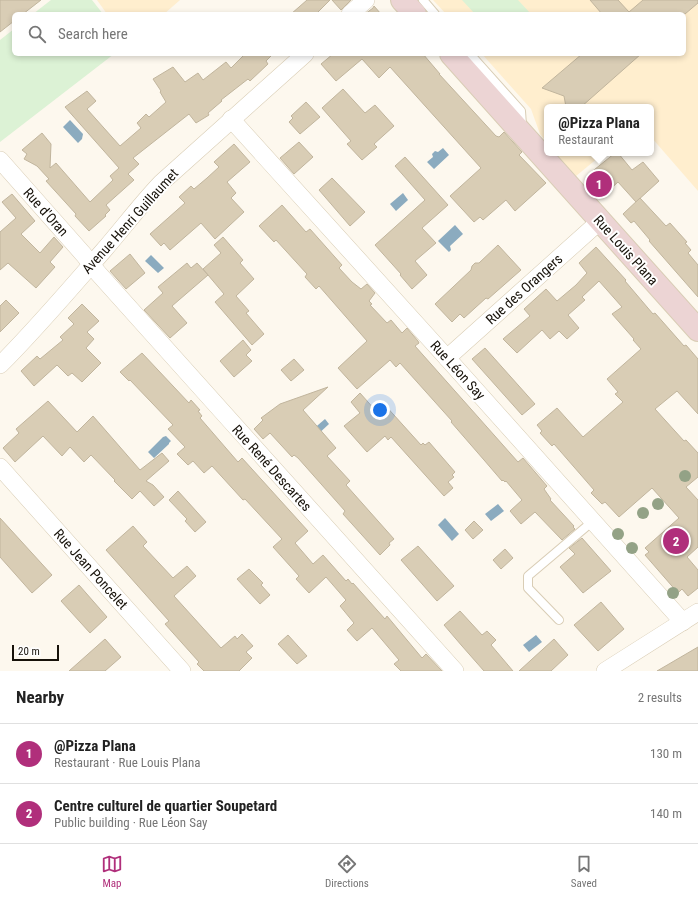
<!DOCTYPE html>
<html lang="en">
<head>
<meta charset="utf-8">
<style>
  body { margin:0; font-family:"Roboto Condensed",sans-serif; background:#f6f6f6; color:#222 }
  .scale { position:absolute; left:12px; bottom:10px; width:47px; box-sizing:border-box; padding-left:4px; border:2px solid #17120a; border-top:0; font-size:11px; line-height:14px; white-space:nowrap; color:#17120a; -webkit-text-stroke:3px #fff; paint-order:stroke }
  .you { position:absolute; left:380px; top:410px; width:14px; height:14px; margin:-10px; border:3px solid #fff; border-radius:50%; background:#1a73e8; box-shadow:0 0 0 6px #1a73e833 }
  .badge { display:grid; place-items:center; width:26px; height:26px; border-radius:50%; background:#b02f7b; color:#fff; font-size:13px; font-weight:700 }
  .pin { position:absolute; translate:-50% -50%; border:2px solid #fff; box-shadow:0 1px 4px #0006 }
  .popup { position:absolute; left:544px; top:104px; width:110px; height:52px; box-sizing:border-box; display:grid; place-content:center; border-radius:6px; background:#fff; filter:drop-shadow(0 1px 3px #0005); font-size:13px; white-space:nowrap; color:#767676 }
  .popup b { font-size:15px; color:#222 }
  .popup::after { content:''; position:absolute; left:50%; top:100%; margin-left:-8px; border:8px solid transparent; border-top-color:#fff }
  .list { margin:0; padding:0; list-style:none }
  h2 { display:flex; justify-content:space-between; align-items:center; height:52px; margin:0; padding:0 16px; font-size:17px }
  h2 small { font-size:13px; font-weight:400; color:#767676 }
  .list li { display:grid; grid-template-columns:26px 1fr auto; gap:12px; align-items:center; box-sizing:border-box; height:60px; padding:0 16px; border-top:1px solid #e0e0e0 }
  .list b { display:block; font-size:15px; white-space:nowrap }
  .list p { margin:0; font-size:13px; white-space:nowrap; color:#767676 }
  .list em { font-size:13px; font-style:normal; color:#767676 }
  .icon { flex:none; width:22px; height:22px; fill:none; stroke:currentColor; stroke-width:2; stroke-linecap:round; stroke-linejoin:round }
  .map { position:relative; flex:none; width:698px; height:671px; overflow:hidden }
  .search { position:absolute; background:#fff; box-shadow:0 2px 6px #0003; left:12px; right:12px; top:12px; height:44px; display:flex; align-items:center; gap:10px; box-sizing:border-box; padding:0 14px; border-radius:6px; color:#767676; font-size:15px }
  .sheet { height:172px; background:#fff }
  nav { display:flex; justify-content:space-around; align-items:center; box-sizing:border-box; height:56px; border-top:1px solid #e0e0e0; background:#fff; font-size:11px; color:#767676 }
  nav a { display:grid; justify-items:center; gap:2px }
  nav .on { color:#b02f7b }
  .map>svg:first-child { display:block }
  .built { fill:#ffeece }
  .green { fill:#dcf2d5 }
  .water { fill:#8babbf }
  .building { fill:#d9cdb5; stroke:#c1b59d }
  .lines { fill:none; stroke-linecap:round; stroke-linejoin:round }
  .lane-casing { stroke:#d9cdb5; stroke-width:10 }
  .street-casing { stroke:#d9cdb5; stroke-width:18 }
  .secondary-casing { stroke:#d9cdb5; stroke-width:24 }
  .lane { stroke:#fff; stroke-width:8 }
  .street { stroke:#fff; stroke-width:17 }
  .secondary { stroke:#ecd4d4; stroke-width:22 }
  .tree { fill:#93a286 }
  .labels { text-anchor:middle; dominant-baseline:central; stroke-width:4; stroke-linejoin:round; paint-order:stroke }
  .street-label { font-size:14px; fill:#17120a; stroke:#fff }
</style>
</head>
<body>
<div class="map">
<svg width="698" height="671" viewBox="0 0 698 671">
  <rect width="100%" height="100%" fill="#fdf8ee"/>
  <!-- built -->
  <g class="built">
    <path d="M97,0H180L164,14H107Z"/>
    <path d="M433,0H698V191L651,137V107H547V143L540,134L531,109L482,54H684V14H446Z"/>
    <path d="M555,153H604L576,176Z"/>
  </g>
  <!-- green -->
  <g class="green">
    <path d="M51,0H92L103,14H33Z"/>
    <path d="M462,0H518L531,14H475Z"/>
    <path d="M14,29V54H114L0,142V40Z"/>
  </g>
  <!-- water -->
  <g class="water">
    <path d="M70,120L83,134L82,139L78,143L63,127Z"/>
    <path d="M443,148L449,155L434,169L427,162L433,157L432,154L435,151L438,152Z"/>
    <path d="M403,193L408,200L396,211L390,204Z"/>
    <path d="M455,225L463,234L450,246L451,250L449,252L438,241Z"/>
    <path d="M151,255L164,268L158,273L145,261Z"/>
    <path d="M325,419L329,424L316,436L311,431Z"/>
    <path d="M166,436L171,441L169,443V444L154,458L148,452L163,437Z"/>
    <path d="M498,504L504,511L491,521L485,514Z"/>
    <path d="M445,518L459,534L452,541L438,525Z"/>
    <path d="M536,635L542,642L529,652L523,645Z"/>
  </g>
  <!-- building -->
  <g class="building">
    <path d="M0,0H41L23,14H14V21L0,32Z"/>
    <path d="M307,0H330L316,14H291Z"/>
    <path d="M332,0H351L341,10Z"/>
    <path d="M590,0H618L629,12L643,0H698V3L685,14H602Z"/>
    <path d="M374,6L381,14H365L373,8Z"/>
    <path d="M245,54H273L266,61L268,64L250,81L248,79L221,100L222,101L208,113L209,115L196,123L189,114L133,158L139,164L128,174L134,180L106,205L110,210L105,215L106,216L89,231L75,216L76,214L46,181L49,179L37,166L24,159L27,154L22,150L42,133L51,144L50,168L56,163L90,202L113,180L110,176L119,168L65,107L87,91L96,101L87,109L120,146L141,128L137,123L146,114L149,117L166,102L160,92L161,91L153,79L173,67L185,82L198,73L203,80L226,62L231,68Z"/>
    <path d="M333,54H423L440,74H439L496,136L499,137L504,132L522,152L519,155L546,183L515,211L506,200L483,220L480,217L474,222L450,196L481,168L390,67L379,78L362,59L336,81L321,64Z"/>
    <path d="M582,54H641L581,107H566L564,96L542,88Z"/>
    <path d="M343,89L365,113L375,105L394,126L374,144L377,147L362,160L347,144L351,141L322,108Z"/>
    <path d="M306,102L320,117L300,134L289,122L293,118L291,116Z"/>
    <path d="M299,142L313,157L294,174L280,158Z"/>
    <path d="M234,144L250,162L227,182L236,193L231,198L244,212L215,239L201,223L170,250L164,243L161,246L150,234L185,203L179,197L191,186L194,189L207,178L219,167L214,162Z"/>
    <path d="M615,153H618L632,170L643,162L659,181L636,202L618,182L606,193L589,174Z"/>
    <path d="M405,157L448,205L422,228L436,243L415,261L427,275L412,289L400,275L401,274L375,245L425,200L395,166Z"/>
    <path d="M332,178L365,212L350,226L319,190Z"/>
    <path d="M12,194L35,221L21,234L40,253L54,237L63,247L50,262L55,267L36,288L8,263L0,270V232L16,218L2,202Z"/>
    <path d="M640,198L666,226L670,223L687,242L685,243L691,250L688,253L698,265V297L649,241L650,240L634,221L631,223L623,214Z"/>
    <path d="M282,205L306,232L310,229L342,265L339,268L352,282L361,289L367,284L375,293L369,301L372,304L370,305L387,323L391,320L402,333L407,328L418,341L419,343L415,346L518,462L523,458L547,486L544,489L551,499L550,500L574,526L573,527L575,529L562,540L535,512L521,524L510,511L522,500L506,481L505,482L503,480L502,481L484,460L451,422L452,421L400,363L396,367L390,360L357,389L338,368L367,341L319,286L316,289L305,277L307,274L276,240L274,242L259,226Z"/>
    <path d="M223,237L243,260L240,263L254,279L236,296L249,311L246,313L264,334L252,345L215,302L224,294L203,269L221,253L214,245Z"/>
    <path d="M498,245L521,270L488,299L486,298L464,318L460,314L452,322L435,304L471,270L472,266L475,263H479Z"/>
    <path d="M596,247L626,280L625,281L653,314L655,313L684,346L686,345L698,359V414L677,391L655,409L684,441L686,440L698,453V477L686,487L698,500V547L687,557L698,570V588L688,596L682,589L678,593L645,555L649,552L645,548L679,518L652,488L619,517L605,502L602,504L591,493L594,490L554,444L552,446L540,433L542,431L537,425L557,408L583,437L623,402L615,394L618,392L607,379L641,349L633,340L634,339L612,314L622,307L599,281L582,297L585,300L568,315L579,328L567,339L559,331L550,339L542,330L517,353L503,339L530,316L524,309L546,289L557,301L576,285L587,273L579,263Z"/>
    <path d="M130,254L145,273L126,289L110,271Z"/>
    <path d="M187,263L191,268L197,263L208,275L172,306L187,323L170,338L144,310L163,293L158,287Z"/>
    <path d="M6,300L19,313L0,332V306Z"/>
    <path d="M82,304L99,321L87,332L94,339L86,348L101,363L82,382L72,373L68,376L57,365L34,386L21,371L37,356L40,359L63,340L60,337L74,324L68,318Z"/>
    <path d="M243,340L251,350L246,355L252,361L234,377L220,361Z"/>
    <path d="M485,348L535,404L522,415L472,359Z"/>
    <path d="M142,353L189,403L191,400L200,410L198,411L202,416L200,418L238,462L242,458L308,531L295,543L313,564L323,555L346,581L348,579L352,584L353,583L385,619L387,616L422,658L426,654L442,671H401L394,664L399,660L372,628L357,641L347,630L354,623L340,606L346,600L326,577L309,593L296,579L299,576L273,547L282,539L245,499L243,500L212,466L204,473L193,461L188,465L177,454L185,447L168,429L173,425L130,380L129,381L120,372Z"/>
    <path d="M294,359L304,370L291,381L281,370Z"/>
    <path d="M328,387L303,410L336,448L327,456L350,481L346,485L394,539L389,543L390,545L380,555L343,514L345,511L298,458L294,455L292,457L270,433L263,439L254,429L263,420L261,418L280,404Z"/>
    <path d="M360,393L376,411L384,404L421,445L423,443L425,445L429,442L455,472L452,475L454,477L448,482L453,488L444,496L391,437L388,440L385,436L367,452L344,426L360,413L351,402Z"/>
    <path d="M48,401L77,432L93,416L140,470L162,453L169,461L146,481L153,485L164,497L154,506L140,491L132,499L114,481L115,480L91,455L84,462L70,447L62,456L43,436L15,462L3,448L19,433L16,429Z"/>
    <path d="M178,491L206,522L195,532L185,521L187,519L169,500Z"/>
    <path d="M0,518L52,575L32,593L0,557Z"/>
    <path d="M474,521L483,530L473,539L465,530Z"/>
    <path d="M133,526L147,542L143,546L173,578L187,566L196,576L174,596L221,648L235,636L237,639L242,634L253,646L246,652L252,658L239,671H204L197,664L199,662L165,624L169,621L106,550Z"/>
    <path d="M582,538L611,571L583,593L560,567L575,554L569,548Z"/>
    <path d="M418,546L454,586L437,601L401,560Z"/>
    <path d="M505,549L513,558L501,569L493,560Z"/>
    <path d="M249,569L263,583L261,585L270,595L260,604L237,579Z"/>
    <path d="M79,585L107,617L90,633L61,601Z"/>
    <path d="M601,602L624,629L598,651L574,625Z"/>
    <path d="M460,611L482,635L487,631L496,640L491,645L513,671H484L462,646L444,625Z"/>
    <path d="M288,635L307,656L297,664L278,644Z"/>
    <path d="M105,639L121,657L105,671H69Z"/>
    <path d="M554,639L568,655L551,671H519Z"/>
    <path d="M698,647V671H657Z"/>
  </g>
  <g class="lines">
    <!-- lane casing -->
    <g class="lane-casing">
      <g id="lane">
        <path d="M423,0L435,14"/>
        <path d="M470,54L521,111L522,125"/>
        <path d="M559,620L528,588V576L593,521"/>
      </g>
    </g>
    <!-- street casing -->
    <g class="street-casing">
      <g id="street">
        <path d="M350,14L366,0"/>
        <path d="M231,119L447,358L683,622"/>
        <path d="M0,160L84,255L98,273L455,671"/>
        <path d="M447,358L600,221"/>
        <path d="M0,365C36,329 70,289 104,250C123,228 141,204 161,183L305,54"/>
        <path d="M0,467L182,671"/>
        <path d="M605,671L698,612"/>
      </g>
    </g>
    <!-- secondary casing -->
    <g class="secondary-casing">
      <g id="secondary">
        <path d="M402,0L415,14"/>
        <path d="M451,54L698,330"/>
      </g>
    </g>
    <!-- lane -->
    <use href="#lane" class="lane"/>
    <!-- street -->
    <use href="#street" class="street"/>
    <!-- secondary -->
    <use href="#secondary" class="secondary"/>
  </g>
  <!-- trees -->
  <g class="tree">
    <circle cx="685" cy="476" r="6"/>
    <circle cx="658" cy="504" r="6"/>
    <circle cx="643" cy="513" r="6"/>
    <circle cx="618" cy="534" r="6"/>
    <circle cx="632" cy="548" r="6"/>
    <circle cx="673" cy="593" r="6"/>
  </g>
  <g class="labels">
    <!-- street labels -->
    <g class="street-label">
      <text transform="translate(46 212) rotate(48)">Rue d'Oran</text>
      <text transform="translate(130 221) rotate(-48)">Avenue Henri Guillaumet</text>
      <text transform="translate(626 250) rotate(48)">Rue Louis Plana</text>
      <text transform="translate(524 289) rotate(-42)">Rue des Orangers</text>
      <text transform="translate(458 370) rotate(48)">Rue Léon Say</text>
      <text transform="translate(272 468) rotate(48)">Rue René Descartes</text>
      <text transform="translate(91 569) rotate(48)">Rue Jean Poncelet</text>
    </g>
  </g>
</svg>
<div class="scale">20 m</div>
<div class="you"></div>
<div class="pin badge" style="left:599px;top:184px">1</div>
<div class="popup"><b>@Pizza Plana</b>Restaurant</div>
<div class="pin badge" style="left:676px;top:541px">2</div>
<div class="search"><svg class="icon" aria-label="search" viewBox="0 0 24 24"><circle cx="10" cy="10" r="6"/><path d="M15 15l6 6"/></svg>Search here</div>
</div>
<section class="sheet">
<h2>Nearby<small>2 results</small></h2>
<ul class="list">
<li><span class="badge">1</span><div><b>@Pizza Plana</b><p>Restaurant · Rue Louis Plana</p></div><em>130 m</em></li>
<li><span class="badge">2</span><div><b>Centre culturel de quartier Soupetard</b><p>Public building · Rue Léon Say</p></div><em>140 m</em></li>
</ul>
</section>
<nav>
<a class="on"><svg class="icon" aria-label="map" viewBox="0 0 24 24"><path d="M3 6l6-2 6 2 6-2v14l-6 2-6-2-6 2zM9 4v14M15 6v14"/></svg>Map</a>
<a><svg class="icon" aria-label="directions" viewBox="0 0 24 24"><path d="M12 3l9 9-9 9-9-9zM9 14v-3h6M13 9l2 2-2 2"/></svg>Directions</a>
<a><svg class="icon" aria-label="saved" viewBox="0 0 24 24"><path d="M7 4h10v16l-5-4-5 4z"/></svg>Saved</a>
</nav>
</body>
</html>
